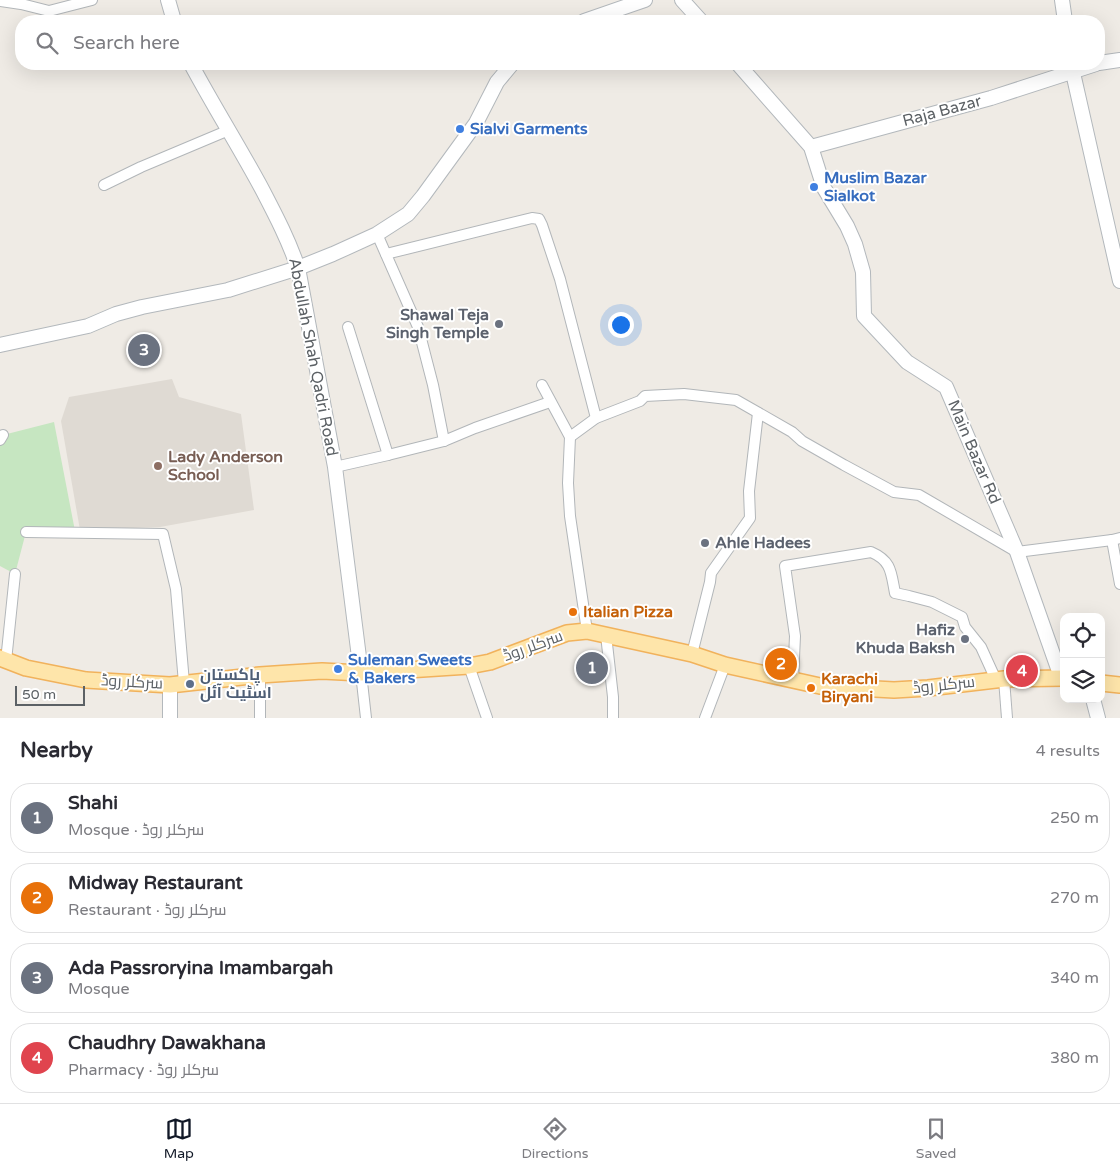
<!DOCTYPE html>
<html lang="en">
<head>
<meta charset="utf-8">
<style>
  body { margin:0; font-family:"Varela Round",Cairo,sans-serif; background:#f7f7f7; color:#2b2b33 }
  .controls { position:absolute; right:15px; bottom:15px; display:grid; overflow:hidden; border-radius:10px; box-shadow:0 5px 20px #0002 }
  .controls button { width:45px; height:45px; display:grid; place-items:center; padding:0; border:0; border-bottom:1px solid #e1e1e2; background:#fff; color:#2b2b33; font:25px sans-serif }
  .scale { position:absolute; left:15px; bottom:12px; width:70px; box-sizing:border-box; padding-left:5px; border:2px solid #5c6165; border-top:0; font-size:14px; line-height:18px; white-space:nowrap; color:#5c6165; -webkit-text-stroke:4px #fff; paint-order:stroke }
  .you { position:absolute; left:620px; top:324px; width:18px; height:18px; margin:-12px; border:4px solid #fff; border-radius:50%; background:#1a73e8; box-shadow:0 0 0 8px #1a73e833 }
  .badge { display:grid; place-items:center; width:32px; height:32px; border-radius:50%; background:#111827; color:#fff; font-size:16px; font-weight:700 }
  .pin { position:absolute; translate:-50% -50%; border:2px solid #fff; box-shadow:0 1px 5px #0006 }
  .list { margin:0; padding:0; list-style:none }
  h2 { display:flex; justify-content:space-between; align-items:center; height:65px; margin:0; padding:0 20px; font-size:21px }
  h2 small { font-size:16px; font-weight:400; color:#7c7c81 }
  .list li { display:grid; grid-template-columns:32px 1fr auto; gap:15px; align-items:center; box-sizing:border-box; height:70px; margin:0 10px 10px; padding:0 10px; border:1px solid #e1e1e2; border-radius:20px }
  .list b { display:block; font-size:19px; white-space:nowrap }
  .list p { margin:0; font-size:16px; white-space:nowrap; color:#7c7c81 }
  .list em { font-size:16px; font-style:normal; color:#7c7c81 }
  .icon { flex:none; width:28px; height:28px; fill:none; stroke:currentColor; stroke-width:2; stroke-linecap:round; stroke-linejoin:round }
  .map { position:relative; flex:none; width:1120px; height:718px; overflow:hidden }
  .search { position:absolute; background:#fff; box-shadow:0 5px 20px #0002; left:15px; right:15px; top:15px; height:55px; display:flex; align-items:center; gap:12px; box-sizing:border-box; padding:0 18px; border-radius:20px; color:#7c7c81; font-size:19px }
  .sheet { height:385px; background:#fff }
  nav { display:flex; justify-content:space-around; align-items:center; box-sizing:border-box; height:70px; border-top:1px solid #e1e1e2; background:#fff; font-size:14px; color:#7c7c81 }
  nav a { display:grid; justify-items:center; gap:2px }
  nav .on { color:#111827 }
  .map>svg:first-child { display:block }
  .education { fill:#dfdad3 }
  .green { fill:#c6e6c1 }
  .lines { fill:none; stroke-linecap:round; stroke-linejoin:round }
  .street-casing { stroke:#b2b6b9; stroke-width:12 }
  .secondary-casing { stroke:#b3b8bc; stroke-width:16 }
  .primary-casing { stroke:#f1b25c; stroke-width:18 }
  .street { stroke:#fff; stroke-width:10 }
  .secondary { stroke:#fff; stroke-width:14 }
  .primary { stroke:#fee5aa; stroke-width:15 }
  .shop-dot { fill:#3f7fe0; stroke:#fff; stroke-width:2 }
  .worship-dot { fill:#6b7280; stroke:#fff; stroke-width:2 }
  .education-dot { fill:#8d6e63; stroke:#fff; stroke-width:2 }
  .food-dot { fill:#e8710a; stroke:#fff; stroke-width:2 }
  .service-dot { fill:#5c6f8a; stroke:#fff; stroke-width:2 }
  .labels { text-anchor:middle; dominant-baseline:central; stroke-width:4; stroke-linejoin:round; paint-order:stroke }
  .street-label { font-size:16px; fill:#5c6165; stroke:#fff }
  .shop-label { font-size:16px; font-weight:bold; fill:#366cbe; stroke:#fff; text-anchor:start }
  .worship-label { font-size:16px; font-weight:bold; fill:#5b616d; stroke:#fff; text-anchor:end }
  .education-label { font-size:16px; font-weight:bold; fill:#785e54; stroke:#fff; text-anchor:start }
  .food-label { font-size:16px; font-weight:bold; fill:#c56008; stroke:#fff; text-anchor:start }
  .service-label { font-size:16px; font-weight:bold; fill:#4e5e75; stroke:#fff; text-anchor:start }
</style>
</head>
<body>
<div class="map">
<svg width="1120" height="718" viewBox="0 0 1120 718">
  <rect width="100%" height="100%" fill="#efebe5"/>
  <!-- education -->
  <path class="education" d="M172,379L179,397L241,414L254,510L160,527L80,530L61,421L69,397Z"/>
  <!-- green -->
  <path class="green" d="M54,422L75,531L26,532L15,574L0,566V440L3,435Z"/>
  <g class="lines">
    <!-- street casing -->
    <g class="street-casing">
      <g id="street">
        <path d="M0,1L21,4L49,11L92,0"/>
        <path d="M104,185L141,167L229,130"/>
        <path d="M377,234L418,327L433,385L444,441"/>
        <path d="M386,254L532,218L539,219L542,225L560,279L596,418"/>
        <path d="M348,327L388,455"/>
        <path d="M542,385L570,437L568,483L570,516L587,631"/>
        <path d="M570,437L596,418L640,401L645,396L684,394L736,400L792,432L802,441L844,465L894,492L919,495L1017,552L1112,540L1120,538"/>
        <path d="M0,440L3,435"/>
        <path d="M335,467L388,455L444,441L475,428L550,402"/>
        <path d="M26,532L163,534L176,589L184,683"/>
        <path d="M1112,540L1120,584"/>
        <path d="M606,635L613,697V718"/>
        <path d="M692,654L710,582L711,573L750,518L749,491L758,413"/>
        <path d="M6,661L15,574"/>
        <path d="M469,666L487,718"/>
        <path d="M361,673L366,718"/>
        <path d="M260,675V718"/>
        <path d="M1004,679L1007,718"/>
        <path d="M793,680L795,636L785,566L871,552C892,561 891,573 895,593L909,596L932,602L962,617L965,627L981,647L996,680"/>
        <path d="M705,718L725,665"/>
      </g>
    </g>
    <!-- secondary casing -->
    <g class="secondary-casing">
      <g id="secondary">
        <path d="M168,0L174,21"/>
        <path d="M682,0L701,21"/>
        <path d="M1062,0L1065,21"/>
        <path d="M584,21L645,0"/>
        <path d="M1099,63L1120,60"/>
        <path d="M191,64C214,107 240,148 263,191C276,216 289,241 298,268L335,467L361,673"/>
        <path d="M738,64L811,147L824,188L847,226L855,244L863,272L864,316L907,362L946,387L1017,552L1061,677"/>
        <path d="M1071,64L1120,281"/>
        <path d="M811,147L991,98L1096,64"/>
        <path d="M0,345L88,326L116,314L142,307L228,290L298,268L333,254L377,234L408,214L423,196L476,123L497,82L512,64"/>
        <path d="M170,685V718"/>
        <path d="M1093,699L1098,718"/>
      </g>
    </g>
    <!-- primary casing -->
    <g class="primary-casing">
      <g id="primary">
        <path d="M0,658L26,668L86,680L170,685L260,675L290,673L322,671L361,673L469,666L490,662L567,633L587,631L692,654L725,665L820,686L894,690L928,688L1004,679L1064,678"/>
        <path d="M1101,683L1120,685"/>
      </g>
    </g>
    <!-- street -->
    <use href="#street" class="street"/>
    <!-- secondary -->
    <use href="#secondary" class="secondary"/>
    <!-- primary -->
    <use href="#primary" class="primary"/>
  </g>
  <!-- markers -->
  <g class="shop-dot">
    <circle cx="460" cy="129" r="5"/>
    <circle cx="814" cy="187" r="5"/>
    <circle cx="338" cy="669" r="5"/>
  </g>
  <g class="worship-dot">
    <circle cx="499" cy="324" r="5"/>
    <circle cx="705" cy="543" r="5"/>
    <circle cx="965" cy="639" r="5"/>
  </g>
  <circle class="education-dot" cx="158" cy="466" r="5"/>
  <g class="food-dot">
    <circle cx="573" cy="612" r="5"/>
    <circle cx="811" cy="688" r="5"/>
  </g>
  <circle class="service-dot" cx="190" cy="684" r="5"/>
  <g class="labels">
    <!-- street labels -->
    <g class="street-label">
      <text transform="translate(942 111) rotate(-15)">Raja Bazar</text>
      <text transform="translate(313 357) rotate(79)">Abdullah Shah Qadri Road</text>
      <text transform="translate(974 452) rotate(67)">Main Bazar Rd</text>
      <text transform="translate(533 646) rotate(-20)">سرکلر روڈ</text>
      <text transform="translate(132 682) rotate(3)">سرکلر روڈ</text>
      <text transform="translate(944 685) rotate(-6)">سرکلر روڈ</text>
    </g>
    <!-- shop labels -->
    <g class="shop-label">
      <text x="470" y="129">Sialvi Garments</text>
      <text x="824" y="178">Muslim Bazar<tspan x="824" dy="18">Sialkot</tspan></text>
      <text x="348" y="660">Suleman Sweets<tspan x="348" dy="18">&amp; Bakers</tspan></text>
    </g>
    <!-- worship labels -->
    <g class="worship-label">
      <text x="489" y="315">Shawal Teja<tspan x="489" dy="18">Singh Temple</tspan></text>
      <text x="715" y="543" text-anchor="start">Ahle Hadees</text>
      <text x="955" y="630">Hafiz<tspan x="955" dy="18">Khuda Baksh</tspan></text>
    </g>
    <!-- education labels -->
    <g class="education-label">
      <text x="168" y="457">Lady Anderson<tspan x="168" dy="18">School</tspan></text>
    </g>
    <!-- food labels -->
    <g class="food-label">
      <text x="583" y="612">Italian Pizza</text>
      <text x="821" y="679">Karachi<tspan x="821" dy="18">Biryani</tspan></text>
    </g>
    <!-- service labels -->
    <g class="service-label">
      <text x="200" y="675">پاکستان<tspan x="200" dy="18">اسٹیٹ آئل</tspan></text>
    </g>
  </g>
</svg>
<div class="controls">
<button><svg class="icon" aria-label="locate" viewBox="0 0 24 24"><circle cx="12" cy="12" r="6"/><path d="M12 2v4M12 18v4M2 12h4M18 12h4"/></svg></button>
<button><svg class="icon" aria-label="layers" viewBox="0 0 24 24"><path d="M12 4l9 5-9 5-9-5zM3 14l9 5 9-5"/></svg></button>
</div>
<div class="scale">50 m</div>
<div class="you"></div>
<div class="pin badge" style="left:592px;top:668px;background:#6b7280">1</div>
<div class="pin badge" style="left:781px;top:664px;background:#e8710a">2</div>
<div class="pin badge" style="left:144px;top:350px;background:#6b7280">3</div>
<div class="pin badge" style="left:1022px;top:671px;background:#e0444e">4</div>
<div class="search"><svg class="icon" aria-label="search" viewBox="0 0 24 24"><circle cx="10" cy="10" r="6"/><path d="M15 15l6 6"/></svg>Search here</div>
</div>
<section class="sheet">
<h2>Nearby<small>4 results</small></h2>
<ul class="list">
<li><span class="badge" style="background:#6b7280">1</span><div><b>Shahi</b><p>Mosque · سرکلر روڈ</p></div><em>250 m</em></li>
<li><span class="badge" style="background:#e8710a">2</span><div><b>Midway Restaurant</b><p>Restaurant · سرکلر روڈ</p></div><em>270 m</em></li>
<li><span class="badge" style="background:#6b7280">3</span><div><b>Ada Passroryina Imambargah</b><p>Mosque</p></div><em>340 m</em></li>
<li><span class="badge" style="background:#e0444e">4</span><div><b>Chaudhry Dawakhana</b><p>Pharmacy · سرکلر روڈ</p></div><em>380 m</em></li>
</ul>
</section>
<nav>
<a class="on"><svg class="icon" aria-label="map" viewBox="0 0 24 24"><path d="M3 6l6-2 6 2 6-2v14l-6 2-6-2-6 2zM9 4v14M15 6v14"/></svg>Map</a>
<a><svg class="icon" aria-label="directions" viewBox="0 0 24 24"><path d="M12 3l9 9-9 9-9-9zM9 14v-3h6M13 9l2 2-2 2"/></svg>Directions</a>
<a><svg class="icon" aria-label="saved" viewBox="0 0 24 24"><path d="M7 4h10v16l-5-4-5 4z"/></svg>Saved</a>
</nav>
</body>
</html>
